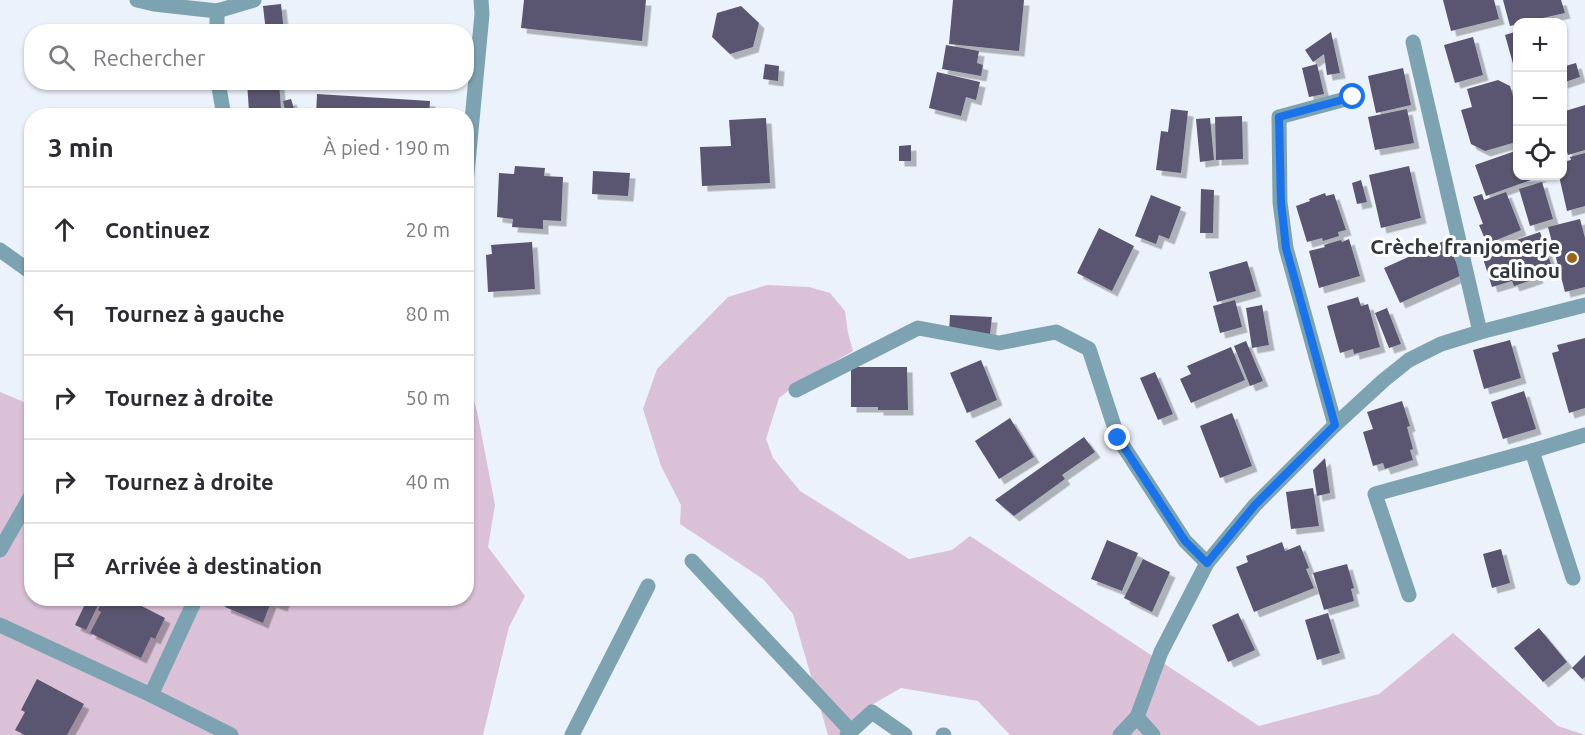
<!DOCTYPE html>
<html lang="fr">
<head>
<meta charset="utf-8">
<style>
  body { margin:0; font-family:Ubuntu,sans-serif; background:#f7f7f7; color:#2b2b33 }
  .controls { position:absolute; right:18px; top:18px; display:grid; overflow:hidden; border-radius:12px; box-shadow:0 2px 4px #0004 }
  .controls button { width:54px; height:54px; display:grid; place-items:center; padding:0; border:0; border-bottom:2px solid #e1e1e2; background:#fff; color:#2b2b33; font:30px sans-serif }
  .stop { position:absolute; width:18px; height:18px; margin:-14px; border:4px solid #1a73e8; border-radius:50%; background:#fff }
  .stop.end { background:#1a73e8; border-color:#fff; box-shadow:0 2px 6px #0008 }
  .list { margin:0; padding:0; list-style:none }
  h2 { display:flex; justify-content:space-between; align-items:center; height:78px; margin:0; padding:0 24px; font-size:26px }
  h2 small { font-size:20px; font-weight:400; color:#7c7c81 }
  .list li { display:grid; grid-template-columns:39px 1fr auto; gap:18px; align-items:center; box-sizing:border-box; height:84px; padding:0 24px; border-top:2px solid #e1e1e2 }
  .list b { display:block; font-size:22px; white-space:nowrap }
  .list em { font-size:20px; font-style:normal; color:#7c7c81 }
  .icon { flex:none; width:33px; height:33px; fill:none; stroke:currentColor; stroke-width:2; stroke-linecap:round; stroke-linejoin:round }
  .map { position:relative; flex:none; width:1585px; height:735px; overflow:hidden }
  .search { position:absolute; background:#fff; box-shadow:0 2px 4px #0004; left:24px; top:24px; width:450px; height:66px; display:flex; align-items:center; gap:15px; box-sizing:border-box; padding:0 21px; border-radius:24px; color:#7c7c81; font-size:22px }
  .panel { position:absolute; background:#fff; box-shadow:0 2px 4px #0004; left:24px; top:108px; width:450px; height:498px; border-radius:24px }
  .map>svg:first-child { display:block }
  .green { fill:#dac1d8 }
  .building { fill:#5a556f; filter:url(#shadow) }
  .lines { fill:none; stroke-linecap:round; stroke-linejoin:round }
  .street { stroke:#7da2b1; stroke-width:15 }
  .route { stroke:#1a73e8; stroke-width:8 }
  .poi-dot { fill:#98661a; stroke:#fff; stroke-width:2 }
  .labels { text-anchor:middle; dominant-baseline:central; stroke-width:6; stroke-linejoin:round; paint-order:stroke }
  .poi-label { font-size:21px; font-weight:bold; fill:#313740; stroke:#fff; text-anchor:end }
</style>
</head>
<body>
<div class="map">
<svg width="1585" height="735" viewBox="0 0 1585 735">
  <defs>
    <filter id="shadow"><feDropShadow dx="5.5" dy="5.5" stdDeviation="0" flood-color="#0004"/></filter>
  </defs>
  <rect width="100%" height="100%" fill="#ecf2fb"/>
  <!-- green -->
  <g class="green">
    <path d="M767,285L809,287L830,293L845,311L848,333L853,351L825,367L794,386L779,398L766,439L773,458L800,491L909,559L952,550L970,536L1259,726L1379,694L1453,633L1558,726L1585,735H1010L978,701L901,688L870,706L842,735H828L793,614L763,579L680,524L681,505L661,466L643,409L657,369L728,297Z"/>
    <path d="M467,373L478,416L495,505L488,547L525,596L509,627L483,735H0V392L31,405L32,598H466Z"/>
  </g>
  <!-- building -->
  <g class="building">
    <path d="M524,0H646L642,41L521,28Z"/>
    <path d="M953,0H1024L1019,51L949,44Z"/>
    <path d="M1443,0H1494L1499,19L1451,31Z"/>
    <path d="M1503,0H1561L1565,13L1525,22H1518V24L1510,26Z"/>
    <path d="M281,4L284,32H266L263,6Z"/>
    <path d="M741,6L759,23L753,47L730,54L712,37L717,13Z"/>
    <path d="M1518,31V78H1517L1505,35Z"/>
    <path d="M1331,32L1340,73L1327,75L1324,54L1313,62L1305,50Z"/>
    <path d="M1473,37L1483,75L1455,83L1444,45Z"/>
    <path d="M946,45L979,51L977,63L983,65L981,76L942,69Z"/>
    <path d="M1576,63L1580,77L1562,83V67Z"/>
    <path d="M765,64L779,66L778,81L763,79Z"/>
    <path d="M1317,64L1324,94L1309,97L1302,68Z"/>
    <path d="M1403,68L1411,105L1376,113L1368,76Z"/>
    <path d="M937,72L980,82L976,100L966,97L961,116L929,108Z"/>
    <path d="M1498,80L1510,86L1518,113V139L1516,142L1485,151L1471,144L1461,110L1472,107L1467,89Z"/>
    <path d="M247,82H279L281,109L249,111Z"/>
    <path d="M317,94L430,101L429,116H316Z"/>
    <path d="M291,99L295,112L286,115L283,101Z"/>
    <path d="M1585,105V150L1568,155L1562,136V112Z"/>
    <path d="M1171,109L1188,111L1181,173L1156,170L1161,131L1168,132Z"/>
    <path d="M1407,109L1414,143L1375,150L1368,117Z"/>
    <path d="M1242,116L1243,159L1216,160L1215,117Z"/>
    <path d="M766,118L770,183L702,186L700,147L731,146L729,120Z"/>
    <path d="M1210,118L1214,160L1200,162L1196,119Z"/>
    <path d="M911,145V161H899V146Z"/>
    <path d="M1518,150V176H1542L1486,196L1475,165Z"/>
    <path d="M1585,153V206L1567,211L1559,176H1562V162L1571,160L1570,157Z"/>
    <path d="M515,166L545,168L544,176L563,177L561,221L543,220V229L512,227L513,219L497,217L499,173L514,174Z"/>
    <path d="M1409,166L1421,218L1381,228L1369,175Z"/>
    <path d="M593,171L630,173L628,196L592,194Z"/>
    <path d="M1361,180L1367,202L1357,204L1352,183Z"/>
    <path d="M1542,182L1553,219L1530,226L1519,189Z"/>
    <path d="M1201,189L1214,190L1213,233H1200Z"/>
    <path d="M1506,192L1521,230L1487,244L1479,225L1483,224L1473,197L1482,194L1484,200Z"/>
    <path d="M1325,193L1326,196L1334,194L1346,230L1338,232L1339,236L1323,241L1322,238L1307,242L1296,206L1310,201L1309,199Z"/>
    <path d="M1151,195L1181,207L1169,239L1159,235L1156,244L1135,236Z"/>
    <path d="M1580,219L1585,238V287L1565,292L1548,227Z"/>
    <path d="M1099,228L1134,246L1112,291L1077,273Z"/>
    <path d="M1540,232L1551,264L1535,270L1538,278L1514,286L1512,281L1492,287L1481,252Z"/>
    <path d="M1349,239L1360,276L1319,288L1309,251L1325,247L1324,245L1341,240L1342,242Z"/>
    <path d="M1446,240L1462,275L1400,303L1384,268Z"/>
    <path d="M532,242L535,289L488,292L486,255L492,254L491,245Z"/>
    <path d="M1247,261L1256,291L1217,302L1209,272Z"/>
    <path d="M1358,297L1361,306L1368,304L1380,347L1354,354L1353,349L1340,353L1327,306Z"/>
    <path d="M1235,300L1242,327L1220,333L1213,306Z"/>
    <path d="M1262,305L1269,345L1252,348L1246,308Z"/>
    <path d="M1387,308L1401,344L1389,348L1375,313Z"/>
    <path d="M950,315L992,317L990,334L949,331Z"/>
    <path d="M1585,338V408L1569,413L1552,353L1559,351L1557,345Z"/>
    <path d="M1510,340L1521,378L1484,389L1473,350Z"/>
    <path d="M1246,341L1263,381L1250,386L1234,346Z"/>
    <path d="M1231,347L1245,380L1191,403L1180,379L1191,374L1187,366Z"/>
    <path d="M981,360L997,400L967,413L950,373Z"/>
    <path d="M851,367H907L908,410H878V407H851Z"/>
    <path d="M1155,372L1173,414L1158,420L1140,378Z"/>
    <path d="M1524,391L1536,429L1503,439L1491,402Z"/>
    <path d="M1402,401L1410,426L1407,427L1413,449L1410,450L1413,460L1385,469L1383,463L1373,466L1363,432L1373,429L1367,412Z"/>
    <path d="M1232,413L1252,466L1220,478L1200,426Z"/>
    <path d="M1010,418L1034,457L999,479L975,441Z"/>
    <path d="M1084,437L1095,452L1062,475L1065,479L1014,516L995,500Z"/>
    <path d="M1325,458L1330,493L1317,496L1313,470Z"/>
    <path d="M1313,488L1319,526L1291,529L1286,492Z"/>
    <path d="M1107,540L1138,553L1122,591L1091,579Z"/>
    <path d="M1282,542L1285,551L1300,545L1309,568L1306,569L1314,588L1254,612L1236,567L1248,562L1246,556Z"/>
    <path d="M1501,549L1510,583L1492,588L1483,554Z"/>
    <path d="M1143,559L1170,572L1152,612L1124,598Z"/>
    <path d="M1347,564L1354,588L1351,589L1354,601L1324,610L1313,573Z"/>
    <path d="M88,598L99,603L86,630L75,625Z"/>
    <path d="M103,598H126L165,618L155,639L151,637L141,658L90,633L101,612L98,610Z"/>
    <path d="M228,598H285L282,606L271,602L263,623L225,607Z"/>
    <path d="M1238,613L1255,650L1228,662L1212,625Z"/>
    <path d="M1328,613L1340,653L1317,660L1305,620Z"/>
    <path d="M1539,628L1567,662L1543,682L1514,648Z"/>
    <path d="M1585,655V677L1582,679L1572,668Z"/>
    <path d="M37,679L84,704L67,735H25L15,730L25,712L21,710Z"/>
  </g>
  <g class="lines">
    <!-- street -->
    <g class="street">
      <path d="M137,0L154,4L217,11L254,0"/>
      <path d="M217,11V32"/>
      <path d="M1413,42L1480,332"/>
      <path d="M218,82L224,116"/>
      <path d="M466,184L482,14L481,0"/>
      <path d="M0,250L32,273"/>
      <path d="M796,390L918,328L999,343L1056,332L1089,349L1118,438L1185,541L1207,563"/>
      <path d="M1335,425L1286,248L1280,202L1279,117L1353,97"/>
      <path d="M0,550L32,494"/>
      <path d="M692,561L851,731"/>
      <path d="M1573,578L1532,451L1585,435"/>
      <path d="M1409,595L1375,494L1532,451"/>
      <path d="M0,625L151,695L231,735"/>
      <path d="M151,695L196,598"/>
      <path d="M1137,717L1153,735"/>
      <path d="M572,735L648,586"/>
      <path d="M847,735L872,712L905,735"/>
      <path d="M943,735H944"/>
      <path d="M1120,735L1137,717L1161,652L1207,563L1255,505L1335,425L1384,380L1409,360L1441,344L1480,332L1585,305"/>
    </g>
  </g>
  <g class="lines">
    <!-- route -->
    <path class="route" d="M1118,438L1185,541L1207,563L1255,505L1335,425L1286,248L1281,202L1279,117L1353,97"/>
  </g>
  <!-- markers -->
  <circle class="poi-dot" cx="1572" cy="258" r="6"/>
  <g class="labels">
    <!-- poi labels -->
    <g class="poi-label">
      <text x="1560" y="246">Crèche franjomerje<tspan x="1560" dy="24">calinou</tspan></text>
    </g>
  </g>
</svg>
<div class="controls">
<button>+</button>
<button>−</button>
<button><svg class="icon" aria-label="locate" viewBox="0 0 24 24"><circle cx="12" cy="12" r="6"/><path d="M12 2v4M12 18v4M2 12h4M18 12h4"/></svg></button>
</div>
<div class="stop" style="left:1353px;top:97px"></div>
<div class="stop end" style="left:1118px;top:438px"></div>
<div class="search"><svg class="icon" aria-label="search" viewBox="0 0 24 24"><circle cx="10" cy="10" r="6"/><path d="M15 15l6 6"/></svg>Rechercher</div>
<section class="panel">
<h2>3 min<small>À pied · 190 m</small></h2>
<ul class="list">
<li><svg class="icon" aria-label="ahead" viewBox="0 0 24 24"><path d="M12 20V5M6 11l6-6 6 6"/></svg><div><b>Continuez</b></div><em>20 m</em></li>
<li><svg class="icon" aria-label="left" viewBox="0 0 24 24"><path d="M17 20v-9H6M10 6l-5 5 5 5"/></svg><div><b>Tournez à gauche</b></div><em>80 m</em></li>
<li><svg class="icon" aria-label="right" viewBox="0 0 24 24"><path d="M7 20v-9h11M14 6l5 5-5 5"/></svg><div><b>Tournez à droite</b></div><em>50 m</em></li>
<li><svg class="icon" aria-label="right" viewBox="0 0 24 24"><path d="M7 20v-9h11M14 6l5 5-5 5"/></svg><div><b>Tournez à droite</b></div><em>40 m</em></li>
<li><svg class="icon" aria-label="arrive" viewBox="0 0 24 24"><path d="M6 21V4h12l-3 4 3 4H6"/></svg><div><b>Arrivée à destination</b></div></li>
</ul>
</section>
</div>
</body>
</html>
